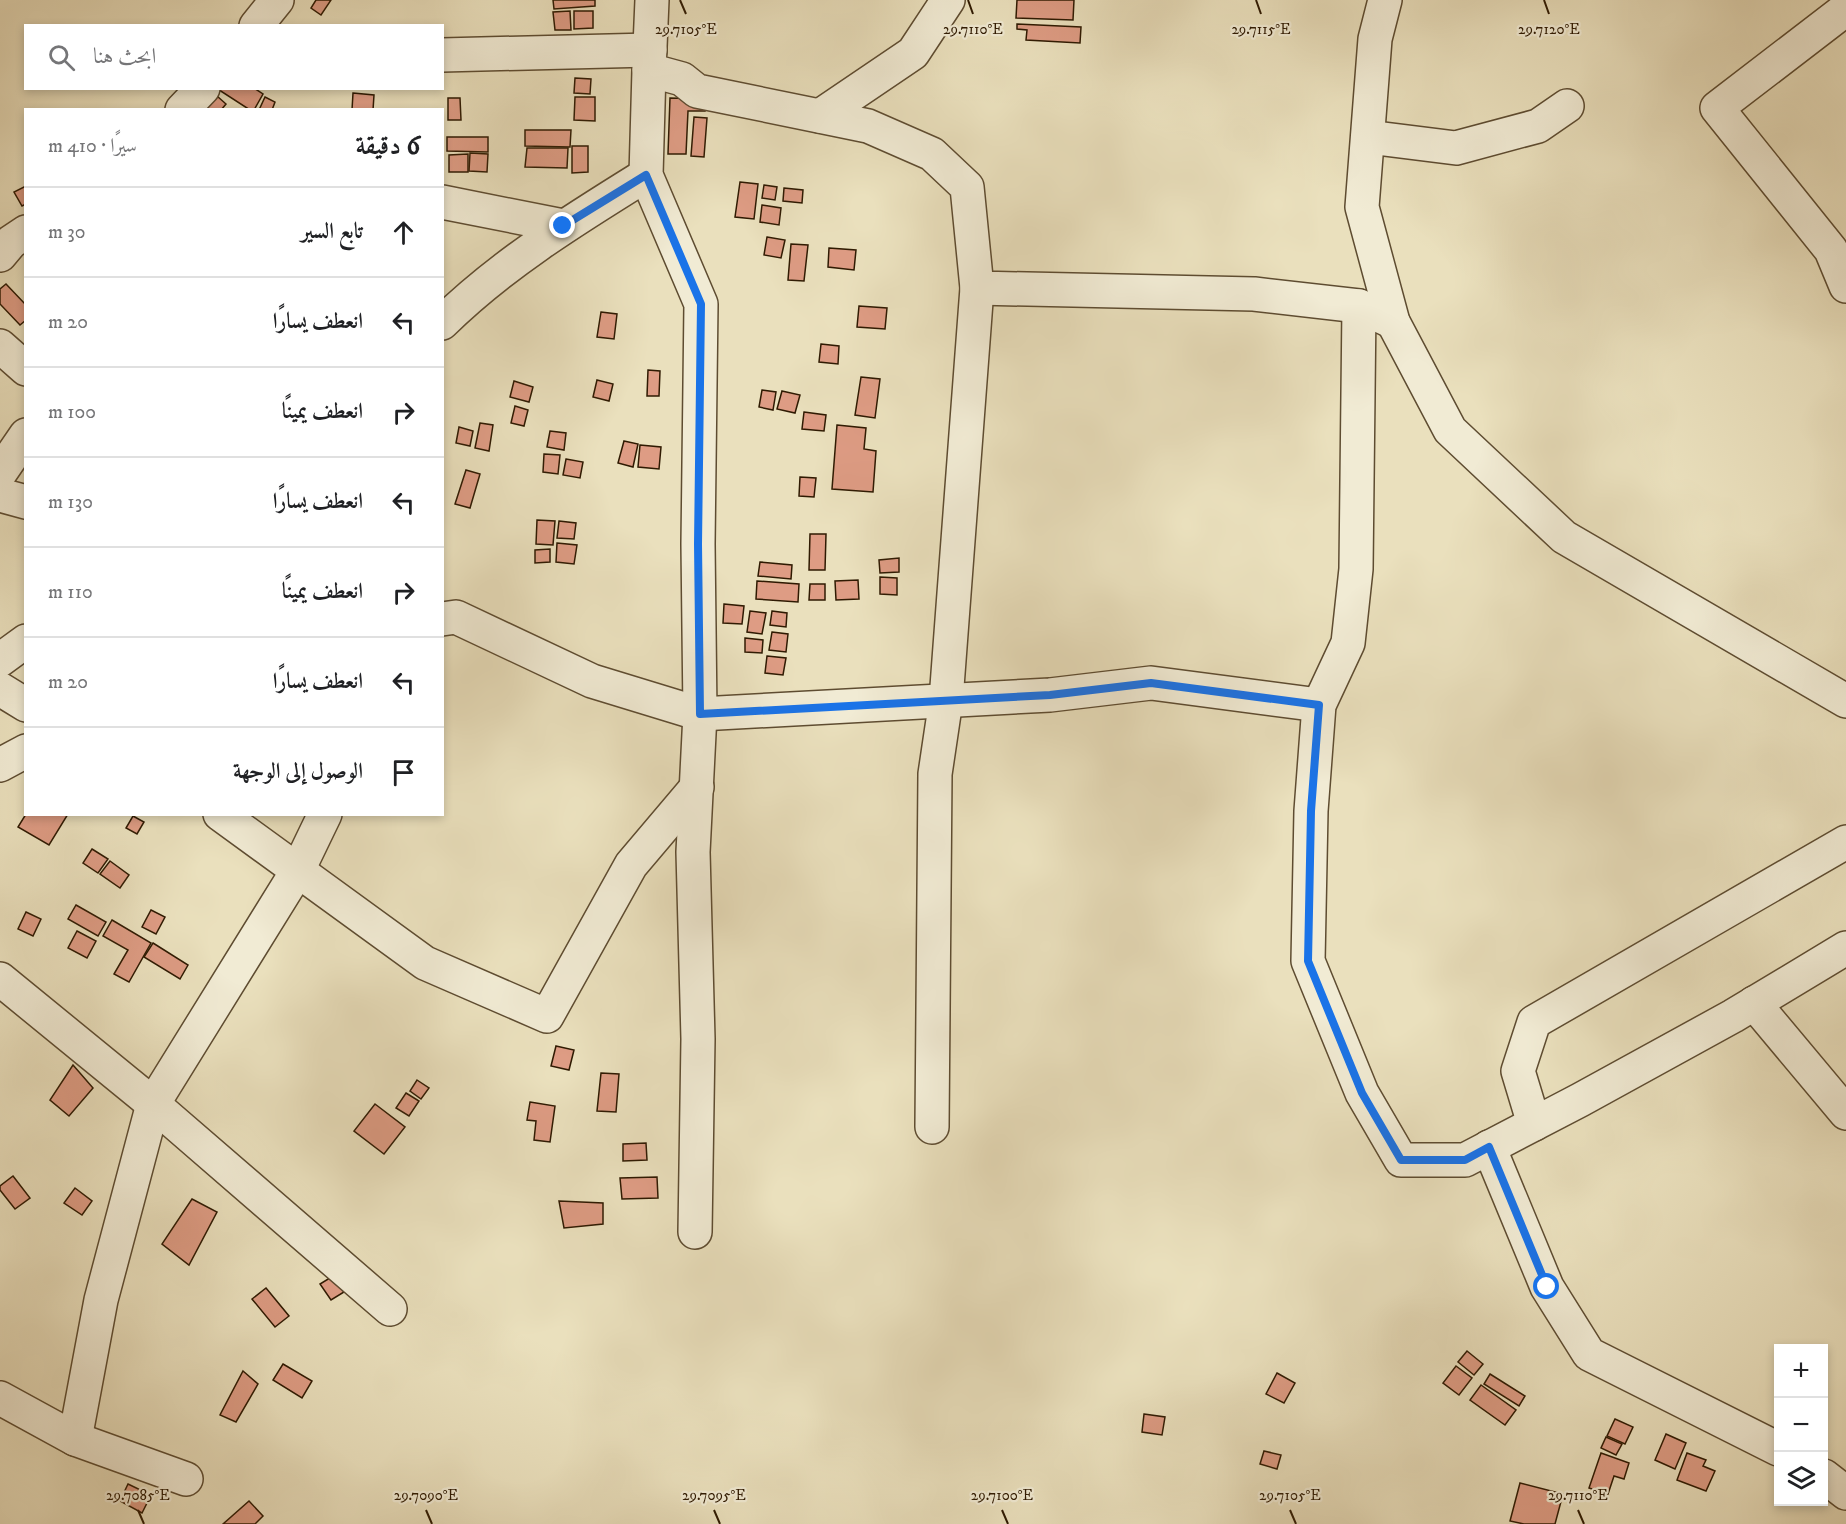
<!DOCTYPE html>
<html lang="ar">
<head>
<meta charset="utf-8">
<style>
  body { margin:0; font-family:"IM FELL DW Pica",Amiri,serif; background:#f6f6f6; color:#202124; direction:rtl }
  .controls { position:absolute; right:18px; bottom:18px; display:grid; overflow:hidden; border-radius:0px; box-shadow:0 3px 9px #0003 }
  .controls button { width:54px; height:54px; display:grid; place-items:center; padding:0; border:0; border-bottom:2px solid #e0e0e0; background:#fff; color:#202124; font:30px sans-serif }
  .stop { position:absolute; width:18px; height:18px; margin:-14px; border:4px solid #1a73e8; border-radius:50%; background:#fff }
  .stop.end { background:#1a73e8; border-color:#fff; box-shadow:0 2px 6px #0008 }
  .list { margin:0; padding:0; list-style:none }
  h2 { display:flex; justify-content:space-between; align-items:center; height:78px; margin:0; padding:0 24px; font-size:26px }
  h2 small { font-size:20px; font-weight:400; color:#757577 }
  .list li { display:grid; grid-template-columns:39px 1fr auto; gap:18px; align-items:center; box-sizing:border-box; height:90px; padding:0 24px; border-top:2px solid #e0e0e0 }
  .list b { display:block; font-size:22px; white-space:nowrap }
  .list em { font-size:20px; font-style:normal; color:#757577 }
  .icon { flex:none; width:33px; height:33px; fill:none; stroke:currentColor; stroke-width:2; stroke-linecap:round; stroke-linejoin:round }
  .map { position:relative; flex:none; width:1846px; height:1524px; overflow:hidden; direction:ltr }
  .search { position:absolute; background:#fff; box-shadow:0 3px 9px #0003; left:24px; top:24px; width:420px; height:66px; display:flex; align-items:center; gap:15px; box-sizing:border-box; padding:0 21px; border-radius:0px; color:#757577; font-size:22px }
  .panel { position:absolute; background:#fff; box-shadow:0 3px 9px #0003; left:24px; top:108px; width:420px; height:708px; border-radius:0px; direction:rtl }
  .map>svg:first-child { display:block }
  .building { fill:#de9c84; stroke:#2f1a02; stroke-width:1.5 }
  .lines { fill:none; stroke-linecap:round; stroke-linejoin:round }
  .minor-casing { stroke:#5e4c31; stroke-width:36 }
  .minor { stroke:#f1ebd4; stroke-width:33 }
  .route { stroke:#1a73e8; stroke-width:8 }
  .ticks { fill:none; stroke:#2f1a02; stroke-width:2 }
  .ticks-label { font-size:15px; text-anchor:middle; fill:#2f1a02; stroke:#f1ebd4; stroke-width:4.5; stroke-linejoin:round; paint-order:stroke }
</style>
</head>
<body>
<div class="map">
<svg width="1846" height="1524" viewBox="0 0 1846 1524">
  <rect width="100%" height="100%" fill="#eae0bd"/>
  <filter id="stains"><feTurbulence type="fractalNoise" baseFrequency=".00333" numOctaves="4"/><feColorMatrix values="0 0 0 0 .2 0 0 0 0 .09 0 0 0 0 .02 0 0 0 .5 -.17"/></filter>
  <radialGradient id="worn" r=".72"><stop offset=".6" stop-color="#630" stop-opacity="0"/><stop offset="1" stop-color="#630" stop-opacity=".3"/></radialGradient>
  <!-- building -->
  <g class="building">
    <path d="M316,0H331L321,15L311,8Z"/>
    <path d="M553,0H595V6L554,9Z"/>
    <path d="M1017,0H1074L1073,20L1016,18Z"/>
    <path d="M570,11L571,30H555L553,12Z"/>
    <path d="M574,11H593V28L574,29Z"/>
    <path d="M1017,24L1081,27L1080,43L1026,40L1027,30L1017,29Z"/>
    <path d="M575,78L591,79L590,94L574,93Z"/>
    <path d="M216,88H254L263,94L254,110H250Z"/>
    <path d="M353,93L374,95L373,110H352Z"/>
    <path d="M217,96L226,104L221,110H205Z"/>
    <path d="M265,97L275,102L272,110H259Z"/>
    <path d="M575,97H595V121L574,120Z"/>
    <path d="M448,98H460L461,120H448Z"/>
    <path d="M670,98L705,99V111H688L686,154H668Z"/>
    <path d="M694,117L707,118L704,157L691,156Z"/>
    <path d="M525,130H571L570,147L525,146Z"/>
    <path d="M447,137H488V152L447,151Z"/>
    <path d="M572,146H588V172L572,173Z"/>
    <path d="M527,148H568L567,168L525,167Z"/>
    <path d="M470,153L488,154L487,172L469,171Z"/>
    <path d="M468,154V172H449V155Z"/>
    <path d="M740,182L758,184L754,219L735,217Z"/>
    <path d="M764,185L777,187L775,200L762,198Z"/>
    <path d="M26,186V204L22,206L14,192Z"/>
    <path d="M784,188L803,190L802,203L783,201Z"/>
    <path d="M762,205L781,208L779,225L760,222Z"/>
    <path d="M767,237L785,240L781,258L764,255Z"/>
    <path d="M791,244L808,245L804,281L788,280Z"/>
    <path d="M829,248L856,250L854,270L828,267Z"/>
    <path d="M6,284L26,305V320L20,325L0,304V289Z"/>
    <path d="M859,306L887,308L885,329L857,327Z"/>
    <path d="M601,312L617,314L614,339L597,337Z"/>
    <path d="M821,344L839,346L838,364L819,362Z"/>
    <path d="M648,370L660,371L659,396H647Z"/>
    <path d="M861,377L880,379L875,418L855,415Z"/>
    <path d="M597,380L613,384L609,401L593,397Z"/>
    <path d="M514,381L533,387L529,402L510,397Z"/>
    <path d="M762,390L776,392L773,410L759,407Z"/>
    <path d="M782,391L800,395L795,413L777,409Z"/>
    <path d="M515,406L528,410L524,426L511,423Z"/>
    <path d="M804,412L826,415L824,431L802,429Z"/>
    <path d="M480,423L493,425L489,451L475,448Z"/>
    <path d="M837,425L866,428L864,449L876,451L873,492L832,489Z"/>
    <path d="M459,427L473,431L470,446L456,443Z"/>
    <path d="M550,431L566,433L564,450L547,447Z"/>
    <path d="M624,441L638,444L633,467L618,463Z"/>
    <path d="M640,445L661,447L659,469L638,467Z"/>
    <path d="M544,454L560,455L558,474L543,472Z"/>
    <path d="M566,459L583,462L580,478L563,475Z"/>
    <path d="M466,470L480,474L470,508L455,504Z"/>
    <path d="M800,477L816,478L814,497L799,496Z"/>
    <path d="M537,520L555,521L553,545L536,544Z"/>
    <path d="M559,521L576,523L574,539L557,538Z"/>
    <path d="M810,534H826L825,570H809Z"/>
    <path d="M557,543L577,545L574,564L556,562Z"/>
    <path d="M550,549V562L535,563V550Z"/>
    <path d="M899,558V572L880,573L879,560Z"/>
    <path d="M760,562L792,565L791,579L758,576Z"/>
    <path d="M880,577L897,578V595L880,594Z"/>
    <path d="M858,580L859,599L836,600L835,581Z"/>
    <path d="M757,581L799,584L798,602L756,599Z"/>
    <path d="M810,584H825V600H809Z"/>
    <path d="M724,604L744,606L742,624L723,623Z"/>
    <path d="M750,611L766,613L762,634L747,632Z"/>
    <path d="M772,611L787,613L786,627L770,625Z"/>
    <path d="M772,632L788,634L786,652L769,650Z"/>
    <path d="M745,638L763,640L762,653L745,652Z"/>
    <path d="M767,656L786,658L783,675L765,673Z"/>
    <path d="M26,814H68L49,845L18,827Z"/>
    <path d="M133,816L144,822L137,834L126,828Z"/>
    <path d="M92,849L108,859L98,873L83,863Z"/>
    <path d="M110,861L129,875L120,888L100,874Z"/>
    <path d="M76,905L106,922L98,936L68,919Z"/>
    <path d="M151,910L165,917L156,934L142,927Z"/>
    <path d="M26,912L41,919L33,936L18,929Z"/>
    <path d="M112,920L151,943L129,982L114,974L128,950L103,936Z"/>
    <path d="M77,931L96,941L87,958L68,948Z"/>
    <path d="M153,943L188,965L180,979L144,957Z"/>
    <path d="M556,1046L574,1050L569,1070L551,1066Z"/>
    <path d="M73,1065L93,1088L69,1116L50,1100Z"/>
    <path d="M601,1073L619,1074L616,1112L597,1111Z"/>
    <path d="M417,1080L429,1088L421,1099L410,1091Z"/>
    <path d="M406,1093L419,1101L409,1116L396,1108Z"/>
    <path d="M530,1102L555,1106L550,1142L534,1140L536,1121L527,1120Z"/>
    <path d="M375,1104L405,1127L384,1154L354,1131Z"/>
    <path d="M646,1143L647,1160L623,1161V1144Z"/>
    <path d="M13,1176L30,1198L15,1209L0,1190V1186Z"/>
    <path d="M657,1177L658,1198L622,1199L620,1178Z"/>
    <path d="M75,1188L92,1201L82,1215L64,1203Z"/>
    <path d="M192,1199L217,1212L189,1265L162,1244Z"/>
    <path d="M559,1201L603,1203V1224L564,1228Z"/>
    <path d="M333,1276L344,1292L331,1300L320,1284Z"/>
    <path d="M266,1288L289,1316L275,1327L252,1299Z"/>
    <path d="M1467,1351L1483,1364L1474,1375L1458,1362Z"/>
    <path d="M283,1364L312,1381L302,1398L273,1380Z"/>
    <path d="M1456,1366L1472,1378L1459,1395L1443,1383Z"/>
    <path d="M243,1371L258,1384L236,1422L220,1415Z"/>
    <path d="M1277,1373L1295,1383L1284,1403L1266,1394Z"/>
    <path d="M1490,1374L1525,1396L1519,1406L1484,1384Z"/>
    <path d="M1481,1385L1516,1410L1505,1425L1470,1400Z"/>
    <path d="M1144,1414L1165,1417L1162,1435L1142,1432Z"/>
    <path d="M1615,1419L1633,1427L1625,1444L1607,1436Z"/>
    <path d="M1666,1434L1686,1443L1675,1469L1655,1460Z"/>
    <path d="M1606,1437L1622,1444L1616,1455L1601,1448Z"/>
    <path d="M1264,1451L1281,1455L1277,1469L1260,1464Z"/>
    <path d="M1601,1453L1629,1463L1624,1479L1614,1476L1608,1494L1589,1488Z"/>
    <path d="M1687,1453L1706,1460L1703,1466L1715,1471L1706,1491L1677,1480Z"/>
    <path d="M1520,1483L1563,1494L1555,1524H1524L1510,1521Z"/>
    <path d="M128,1484L151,1495L142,1513L120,1501Z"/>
    <path d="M249,1501L263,1516L255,1524H223Z"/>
  </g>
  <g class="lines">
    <!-- minor casing -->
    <g class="minor-casing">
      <g id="minor">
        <path d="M652,0L649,70L682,79L697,91L868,126L932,154L967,187L977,288L1254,294L1359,306L1393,322"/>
        <path d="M1385,0L1375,39L1362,207L1393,322L1450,430L1564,537L1846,701"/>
        <path d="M1846,9L1717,108L1831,250L1846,286"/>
        <path d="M256,26L277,0"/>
        <path d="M442,55L650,50"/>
        <path d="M649,70L646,175L701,304L698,544L700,714L693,852L698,1039L695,1232"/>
        <path d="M182,110L203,88"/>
        <path d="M820,116L913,53L948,0"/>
        <path d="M1368,137L1456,148L1538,126L1567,106"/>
        <path d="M442,202L563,226"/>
        <path d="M0,255L11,242L26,232"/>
        <path d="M1359,306L1356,569L1348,643L1319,705L1311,811L1308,961L1362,1093L1401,1160H1465L1580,1100L1733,1016L1846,948"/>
        <path d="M442,323C502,264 575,219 646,175"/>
        <path d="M0,346L26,369"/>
        <path d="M0,473L26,435"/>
        <path d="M0,495L26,502"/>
        <path d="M442,619L456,617L592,681L700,714L1050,695L1151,683L1319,705"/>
        <path d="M0,660L26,641"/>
        <path d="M0,689L26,705"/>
        <path d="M0,765L26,751"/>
        <path d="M220,814L425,963L547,1016L631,865L697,787"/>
        <path d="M0,979L153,1104L390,1309"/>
        <path d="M1754,1003L1846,1113"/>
        <path d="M1534,1124L1518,1071L1534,1022L1846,842"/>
        <path d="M932,1127L935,774L946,700L977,288"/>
        <path d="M1489,1147L1547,1287L1589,1354L1778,1449"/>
        <path d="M0,1398L75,1439L186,1479"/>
        <path d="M75,1439L101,1300L153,1104L298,870L325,814"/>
        <path d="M1824,1476L1846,1493"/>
      </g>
    </g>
    <!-- minor -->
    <use href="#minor" class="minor"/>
  </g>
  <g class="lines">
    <!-- route -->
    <path class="route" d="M563,226L646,175L701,304L698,544L700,714L1050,695L1151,683L1319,705L1311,811L1308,961L1362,1093L1401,1160H1465L1489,1147L1547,1287"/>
  </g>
  <!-- ticks -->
  <path class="ticks" d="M680,0L686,14M968,0L973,14M1256,0L1261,14M1544,0L1549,14M138,1510L144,1524M426,1510L432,1524M714,1510L720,1524M1002,1510L1008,1524M1290,1510L1296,1524M1578,1510L1584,1524"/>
  <g class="ticks-label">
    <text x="686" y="34">29.7105°E</text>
    <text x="973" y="34">29.7110°E</text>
    <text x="1261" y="34">29.7115°E</text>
    <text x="1549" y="34">29.7120°E</text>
    <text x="138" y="1500">29.7085°E</text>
    <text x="426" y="1500">29.7090°E</text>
    <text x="714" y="1500">29.7095°E</text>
    <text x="1002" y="1500">29.7100°E</text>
    <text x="1290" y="1500">29.7105°E</text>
    <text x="1578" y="1500">29.7110°E</text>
  </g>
  <rect width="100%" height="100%" filter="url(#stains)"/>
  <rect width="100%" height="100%" fill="url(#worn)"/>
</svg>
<div class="controls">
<button>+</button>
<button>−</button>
<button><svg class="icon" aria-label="layers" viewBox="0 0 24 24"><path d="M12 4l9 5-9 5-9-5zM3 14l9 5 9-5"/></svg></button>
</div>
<div class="stop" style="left:1547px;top:1287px"></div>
<div class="stop end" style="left:563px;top:226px"></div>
<div class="search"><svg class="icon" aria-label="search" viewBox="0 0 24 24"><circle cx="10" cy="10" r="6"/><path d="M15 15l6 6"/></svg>ابحث هنا</div>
<section class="panel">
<h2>6 دقيقة<small>سيرًا · 410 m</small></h2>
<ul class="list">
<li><svg class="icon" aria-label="ahead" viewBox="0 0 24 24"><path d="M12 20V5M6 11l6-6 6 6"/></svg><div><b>تابع السير</b></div><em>30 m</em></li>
<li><svg class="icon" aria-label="left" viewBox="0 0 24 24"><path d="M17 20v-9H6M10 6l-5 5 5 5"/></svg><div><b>انعطف يسارًا</b></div><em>20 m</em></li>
<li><svg class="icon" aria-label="right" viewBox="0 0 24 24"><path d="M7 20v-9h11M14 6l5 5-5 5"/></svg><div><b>انعطف يمينًا</b></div><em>100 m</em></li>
<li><svg class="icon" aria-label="left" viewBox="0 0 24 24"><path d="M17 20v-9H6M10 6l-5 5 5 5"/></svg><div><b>انعطف يسارًا</b></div><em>130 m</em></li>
<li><svg class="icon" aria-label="right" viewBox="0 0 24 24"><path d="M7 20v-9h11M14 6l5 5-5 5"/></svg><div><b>انعطف يمينًا</b></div><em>110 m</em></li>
<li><svg class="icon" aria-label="left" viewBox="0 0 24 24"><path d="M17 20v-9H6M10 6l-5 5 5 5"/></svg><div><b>انعطف يسارًا</b></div><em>20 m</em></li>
<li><svg class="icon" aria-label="arrive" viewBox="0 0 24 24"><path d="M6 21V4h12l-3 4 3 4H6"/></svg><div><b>الوصول إلى الوجهة</b></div></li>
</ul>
</section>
</div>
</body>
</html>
